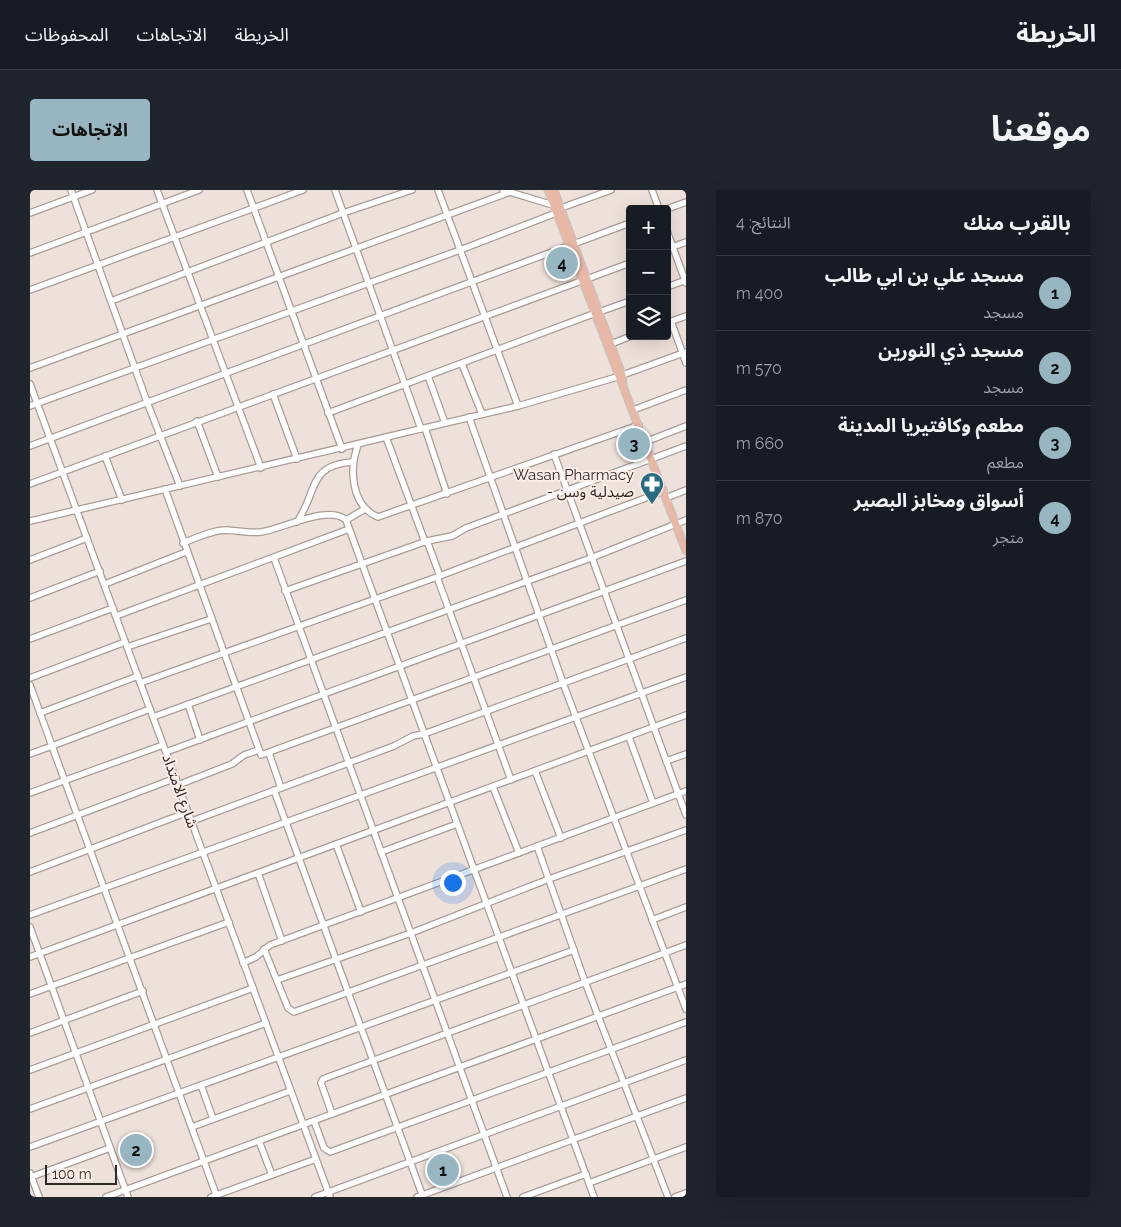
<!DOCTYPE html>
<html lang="ar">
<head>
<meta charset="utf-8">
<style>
  body { margin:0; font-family:Raleway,"Noto Sans Arabic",sans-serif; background:#20242c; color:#f1f3f6; direction:rtl }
  .controls { position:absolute; right:15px; top:15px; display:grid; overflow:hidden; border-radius:5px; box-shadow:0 5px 20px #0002 }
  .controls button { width:45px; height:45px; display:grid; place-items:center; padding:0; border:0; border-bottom:1px solid #363941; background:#171b24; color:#f1f3f6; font:25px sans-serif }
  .scale { position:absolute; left:15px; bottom:12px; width:72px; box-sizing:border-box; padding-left:5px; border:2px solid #2e2927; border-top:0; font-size:14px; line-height:18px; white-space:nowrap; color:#2e2927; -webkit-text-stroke:4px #fcede8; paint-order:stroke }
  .you { position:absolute; left:422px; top:692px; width:18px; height:18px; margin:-12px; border:4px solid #fff; border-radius:50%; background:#1a73e8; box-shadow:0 0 0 8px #1a73e833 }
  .badge { display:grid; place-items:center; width:32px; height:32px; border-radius:50%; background:#98b6c1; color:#111; font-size:16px; font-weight:700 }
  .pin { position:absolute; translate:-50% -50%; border:2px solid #fff; box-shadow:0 1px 5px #0006 }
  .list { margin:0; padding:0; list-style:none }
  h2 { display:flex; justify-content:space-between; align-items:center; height:65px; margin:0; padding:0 20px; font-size:21px }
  h2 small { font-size:16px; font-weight:400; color:#9ea1a6 }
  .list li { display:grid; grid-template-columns:32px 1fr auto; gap:15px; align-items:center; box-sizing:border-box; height:75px; padding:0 20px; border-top:1px solid #363941 }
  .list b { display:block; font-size:19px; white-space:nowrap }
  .list p { margin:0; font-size:16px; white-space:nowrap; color:#9ea1a6 }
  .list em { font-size:16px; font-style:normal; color:#9ea1a6 }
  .icon { flex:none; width:28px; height:28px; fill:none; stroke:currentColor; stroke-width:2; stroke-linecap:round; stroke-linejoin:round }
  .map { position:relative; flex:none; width:656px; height:1007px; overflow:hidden; direction:ltr; border-radius:5px }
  header { display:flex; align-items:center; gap:30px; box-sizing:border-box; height:70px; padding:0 25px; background:#171b24; border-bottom:1px solid #363941 }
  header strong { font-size:24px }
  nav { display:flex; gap:28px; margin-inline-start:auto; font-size:18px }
  .intro { display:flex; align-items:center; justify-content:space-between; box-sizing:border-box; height:120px; padding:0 30px }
  h1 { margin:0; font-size:35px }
  .button { padding:12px 22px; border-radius:5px; background:#98b6c1; color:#111; font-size:18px; font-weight:700 }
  main { display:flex; gap:30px; padding:0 30px }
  aside { flex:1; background:#171b24; border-radius:5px; box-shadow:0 5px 20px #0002 }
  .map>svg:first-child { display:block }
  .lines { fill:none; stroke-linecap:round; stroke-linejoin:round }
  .minor-casing { stroke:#a99c97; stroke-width:8 }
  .major-casing { stroke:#c4c3c3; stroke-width:9 }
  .minor { stroke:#fff; stroke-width:5.5 }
  .major { stroke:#e8b8a6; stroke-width:7 }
  .labels { text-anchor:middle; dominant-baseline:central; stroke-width:4; stroke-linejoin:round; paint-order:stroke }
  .poi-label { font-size:15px; fill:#2e2927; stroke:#fcede8; text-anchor:end }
  .street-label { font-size:15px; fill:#2e2927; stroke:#fcede8 }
</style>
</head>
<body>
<header>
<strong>الخريطة</strong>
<nav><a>الخريطة</a><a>الاتجاهات</a><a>المحفوظات</a></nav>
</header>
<div class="intro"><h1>موقعنا</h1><a class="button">الاتجاهات</a></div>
<main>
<aside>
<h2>بالقرب منك<small>النتائج: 4</small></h2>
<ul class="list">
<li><span class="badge">1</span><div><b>مسجد علي بن ابي طالب</b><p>مسجد</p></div><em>400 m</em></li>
<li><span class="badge">2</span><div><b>مسجد ذي النورين</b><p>مسجد</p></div><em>570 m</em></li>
<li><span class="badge">3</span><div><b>مطعم وكافتيريا المدينة</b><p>مطعم</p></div><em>660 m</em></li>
<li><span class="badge">4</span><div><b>أسواق ومخابز البصير</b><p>متجر</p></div><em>870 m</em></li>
</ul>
</aside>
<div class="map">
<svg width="656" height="1007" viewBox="0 0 656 1007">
  <rect width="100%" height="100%" fill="#eee0db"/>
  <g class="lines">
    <!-- minor casing -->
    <g class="minor-casing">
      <g id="minor">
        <path d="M41,0L117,212L150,296"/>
        <path d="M127,0L231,278"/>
        <path d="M217,0L312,259"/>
        <path d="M305,0L391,239"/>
        <path d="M408,0L488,216"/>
        <path d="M473,0L523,15"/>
        <path d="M622,0L629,19"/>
        <path d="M531,18L581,0"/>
        <path d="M637,19L656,12"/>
        <path d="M0,23L62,0"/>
        <path d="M637,41L656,93"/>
        <path d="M637,59L656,52"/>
        <path d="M0,63L169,0"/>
        <path d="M557,89L600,73"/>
        <path d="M637,97L656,90"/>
        <path d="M0,100L273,0"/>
        <path d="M81,111L313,23L382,0"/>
        <path d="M569,122L600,111"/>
        <path d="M641,131L656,173"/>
        <path d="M639,132L656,126"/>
        <path d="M581,154L601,146"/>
        <path d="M432,174L452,224"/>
        <path d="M0,178L480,2"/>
        <path d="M398,186L415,233"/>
        <path d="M0,194L300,1007"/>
        <path d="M243,204L267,269"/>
        <path d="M0,216L430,60L526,23"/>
        <path d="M603,220L656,200"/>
        <path d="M298,223L563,124"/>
        <path d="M439,227L533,493L656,819"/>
        <path d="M167,231L188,287"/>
        <path d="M395,238L417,304"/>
        <path d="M356,247L395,352"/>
        <path d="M615,252L656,236"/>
        <path d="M328,255C319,279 321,316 348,327L609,235"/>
        <path d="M0,256L600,33"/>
        <path d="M524,264L656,625"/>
        <path d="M75,266L92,310"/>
        <path d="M0,294L551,91"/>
        <path d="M135,299L231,565L656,410"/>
        <path d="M636,308L656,300"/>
        <path d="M316,330L335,319"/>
        <path d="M0,331L488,216L587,187L656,162"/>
        <path d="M267,332C288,302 277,275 323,272"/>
        <path d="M397,351L410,386"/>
        <path d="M153,353C166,348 182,340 197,340C209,341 219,343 231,342C253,339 298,314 316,330L564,1007"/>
        <path d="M244,368L477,1007"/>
        <path d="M0,370L57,348"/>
        <path d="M407,387L481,590"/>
        <path d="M75,394L156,362"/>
        <path d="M255,401L397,351L422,346L436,338L656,256"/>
        <path d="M0,408L70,381"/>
        <path d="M86,426L319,339"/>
        <path d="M0,449L83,418"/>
        <path d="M97,457L181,429"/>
        <path d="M0,488L95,452"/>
        <path d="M110,493L407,387L634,301"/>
        <path d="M0,495L22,556L120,519"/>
        <path d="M158,514L170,550"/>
        <path d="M10,523L108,486"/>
        <path d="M123,527L561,368L656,330"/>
        <path d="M599,547L623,613"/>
        <path d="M136,562L656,371"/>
        <path d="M239,563L251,598"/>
        <path d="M0,564L22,556L187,1007"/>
        <path d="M636,571L656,564"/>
        <path d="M505,581L531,648"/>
        <path d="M148,595L202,574L214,565L229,560"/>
        <path d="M463,597L489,663"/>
        <path d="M244,600L393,1007"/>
        <path d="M0,603L133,555"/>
        <path d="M162,631L364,556L383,546L394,544L656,448"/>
        <path d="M0,643L146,588"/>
        <path d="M306,654L331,722"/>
        <path d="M507,656L555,792L638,1007"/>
        <path d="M351,662L427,634"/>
        <path d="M0,682L158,622"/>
        <path d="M228,683L252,751"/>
        <path d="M0,725L656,487"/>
        <path d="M622,730L656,717"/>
        <path d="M0,737L98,1007"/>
        <path d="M234,759L258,818L264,822L656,679"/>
        <path d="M0,767L656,525"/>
        <path d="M213,773L226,767L240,755L656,601"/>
        <path d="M247,790L381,743L519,689L656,640"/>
        <path d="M0,804L199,732"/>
        <path d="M0,843L113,801"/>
        <path d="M0,880L223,798"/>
        <path d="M171,895L183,929"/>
        <path d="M0,919L236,833"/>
        <path d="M302,924L291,893L293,889L656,755"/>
        <path d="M284,931L294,958L300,962L656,832"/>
        <path d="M162,937L260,901"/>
        <path d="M229,951L242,985"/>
        <path d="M0,957L544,760"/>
        <path d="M0,983L9,1007"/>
        <path d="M1,987L80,958"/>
        <path d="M559,993L656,957"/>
        <path d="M76,1007L656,794"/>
        <path d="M181,1007L286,969"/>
        <path d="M285,1007L656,870"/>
        <path d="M387,1007L656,908"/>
        <path d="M493,1007L556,984"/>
        <path d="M645,1007L656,1003"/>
      </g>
    </g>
    <!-- major casing -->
    <g class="major-casing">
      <g id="major">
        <path d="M518,0L656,361"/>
        <path d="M524,0L592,185L593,195"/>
      </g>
    </g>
    <!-- minor -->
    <use href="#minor" class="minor"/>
    <!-- major -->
    <use href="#major" class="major"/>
  </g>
  <!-- icons -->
  <defs>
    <g id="pharmacy-pin" transform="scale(1.25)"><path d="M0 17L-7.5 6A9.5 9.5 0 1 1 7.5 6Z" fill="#2b6c80" stroke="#fcede8"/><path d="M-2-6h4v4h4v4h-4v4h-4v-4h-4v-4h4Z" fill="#fff"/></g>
  </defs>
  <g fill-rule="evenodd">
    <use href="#pharmacy-pin" x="622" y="294"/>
  </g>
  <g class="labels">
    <!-- poi labels -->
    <g class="poi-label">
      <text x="604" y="285">Wasan Pharmacy<tspan x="604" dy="17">- صيدلية وسن</tspan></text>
    </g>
    <!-- street labels -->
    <g class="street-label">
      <text transform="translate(150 601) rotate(70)">شارع الامتداد</text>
    </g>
  </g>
</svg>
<div class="controls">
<button>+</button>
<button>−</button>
<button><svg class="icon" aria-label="layers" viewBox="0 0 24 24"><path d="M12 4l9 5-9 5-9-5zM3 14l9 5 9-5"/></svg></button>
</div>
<div class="scale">100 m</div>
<div class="you"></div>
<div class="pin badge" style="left:413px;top:980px">1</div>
<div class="pin badge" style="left:106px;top:960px">2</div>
<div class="pin badge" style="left:604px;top:254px">3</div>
<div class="pin badge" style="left:532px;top:73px">4</div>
</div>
</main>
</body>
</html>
